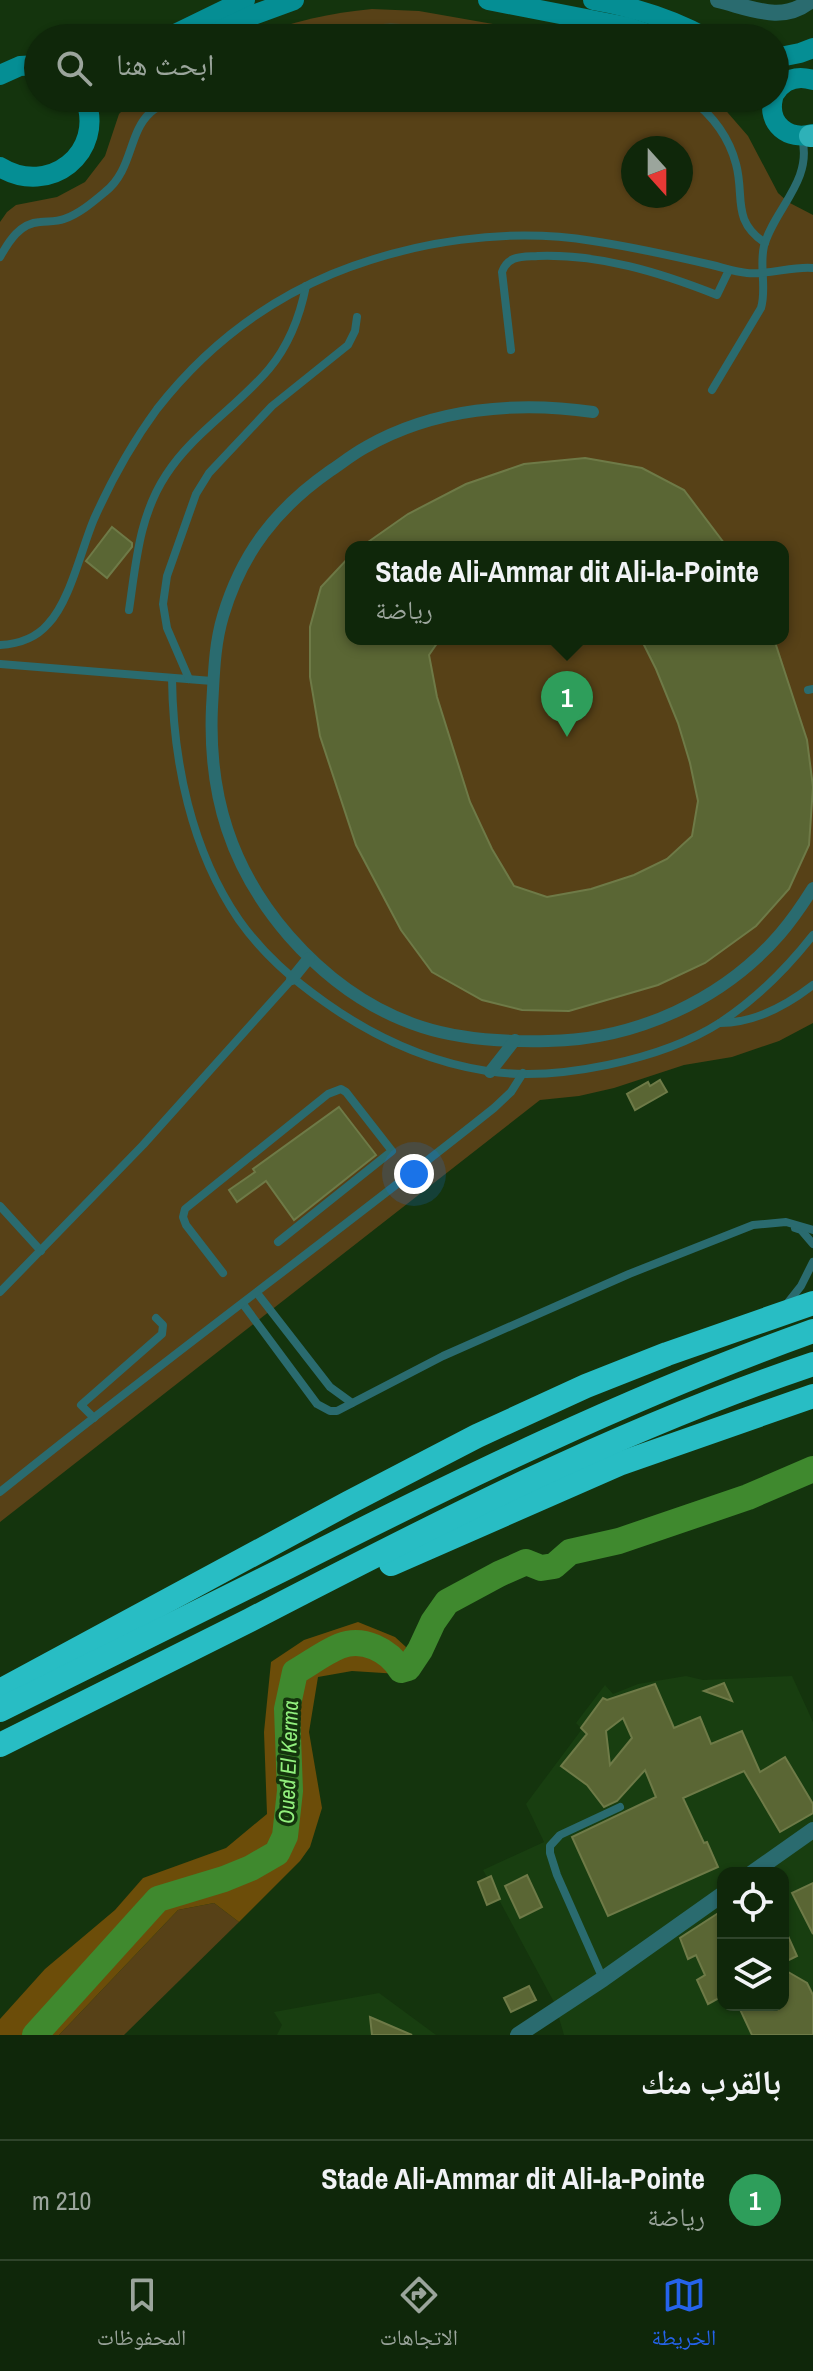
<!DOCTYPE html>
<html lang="ar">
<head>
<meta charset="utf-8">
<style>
  body { margin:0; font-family:"Archivo Narrow","Noto Naskh Arabic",sans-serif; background:#182f13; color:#f1f3f6; direction:rtl }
  .controls { position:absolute; right:24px; bottom:24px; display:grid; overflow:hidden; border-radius:16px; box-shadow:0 2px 6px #0004 }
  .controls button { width:72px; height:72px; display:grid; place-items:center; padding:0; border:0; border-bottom:2px solid #2f442b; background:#0f270a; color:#f1f3f6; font:40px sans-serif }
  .compass { position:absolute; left:621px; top:136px; width:72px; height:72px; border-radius:50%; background:#0f270a; box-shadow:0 2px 6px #0004; rotate:159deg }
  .you { position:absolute; left:414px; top:1174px; width:28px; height:28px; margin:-20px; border:6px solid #fff; border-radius:50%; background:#1a73e8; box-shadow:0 0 0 12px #1a73e833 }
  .badge { display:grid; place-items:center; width:52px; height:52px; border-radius:50%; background:#2563eb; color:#fff; font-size:26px; font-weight:700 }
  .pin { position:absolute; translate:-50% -66px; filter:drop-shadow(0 2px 4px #0008) }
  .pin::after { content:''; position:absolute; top:42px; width:28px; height:24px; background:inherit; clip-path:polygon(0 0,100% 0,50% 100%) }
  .popup { position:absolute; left:345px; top:541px; width:444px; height:104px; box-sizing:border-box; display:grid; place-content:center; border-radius:16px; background:#0f270a; filter:drop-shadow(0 2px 6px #0005); font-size:26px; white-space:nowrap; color:#9ba59c }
  .popup b { font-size:30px; color:#f1f3f6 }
  .popup::after { content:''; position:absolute; left:50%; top:100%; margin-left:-16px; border:16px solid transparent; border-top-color:#0f270a }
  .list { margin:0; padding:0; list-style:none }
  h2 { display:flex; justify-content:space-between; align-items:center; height:104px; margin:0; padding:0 32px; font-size:34px }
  h2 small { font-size:26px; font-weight:400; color:#9ba59c }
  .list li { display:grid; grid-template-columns:52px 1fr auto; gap:24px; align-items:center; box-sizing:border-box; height:120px; padding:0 32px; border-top:2px solid #2f442b }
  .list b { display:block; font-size:30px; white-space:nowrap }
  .list p { margin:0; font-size:26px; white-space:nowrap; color:#9ba59c }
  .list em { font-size:26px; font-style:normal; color:#9ba59c }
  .icon { flex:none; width:44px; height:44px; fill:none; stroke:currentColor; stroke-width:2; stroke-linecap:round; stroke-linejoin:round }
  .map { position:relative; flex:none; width:813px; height:2035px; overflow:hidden; direction:ltr }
  .search { position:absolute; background:#0f270a; box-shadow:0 2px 6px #0004; left:24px; right:24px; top:24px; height:88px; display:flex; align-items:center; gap:20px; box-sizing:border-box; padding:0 28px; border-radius:44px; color:#9ba59c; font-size:30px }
  .sheet { height:224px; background:#0f270a }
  nav { display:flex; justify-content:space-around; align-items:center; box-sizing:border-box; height:112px; border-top:2px solid #2f442b; background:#0f270a; font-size:22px; color:#9ba59c }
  nav a { display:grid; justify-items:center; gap:4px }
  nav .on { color:#2563eb }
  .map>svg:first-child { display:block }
  .built { fill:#183e10; fill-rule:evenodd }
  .green { fill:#574117; fill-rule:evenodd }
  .forest { fill:#6c4d09 }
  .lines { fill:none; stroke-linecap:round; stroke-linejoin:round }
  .river { stroke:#3f892e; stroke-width:26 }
  .building { fill:#5a6634; stroke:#6e7a47; stroke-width:2; fill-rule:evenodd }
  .service { stroke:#2a6b6f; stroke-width:8 }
  .pedestrian { stroke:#2a6b6f; stroke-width:12 }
  .minor { stroke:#2a6b6f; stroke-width:16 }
  .secondary { stroke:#058e94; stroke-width:20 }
  .trunk { stroke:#2eb1b8; stroke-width:22 }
  .motorway { stroke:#28bdc4; stroke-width:24 }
  .labels { text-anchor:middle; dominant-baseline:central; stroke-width:7; stroke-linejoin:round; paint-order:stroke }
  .water-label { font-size:22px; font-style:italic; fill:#92f07d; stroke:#14340d }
</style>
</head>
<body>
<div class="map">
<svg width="813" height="2035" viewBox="0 0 813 2035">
  <rect width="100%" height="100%" fill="#14340d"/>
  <!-- built -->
  <g class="built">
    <path d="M686,1676L703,1680L792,1676L813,1722V2035H564L555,2004L483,1870L544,1842L526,1804L582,1729L576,1723L605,1685L613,1694L638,1684ZM723,1873H783V2005H723Z"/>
    <path d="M379,1993L436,2035H277L282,2025L274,2012Z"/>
  </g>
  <!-- green -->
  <g class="green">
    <path d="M372,9L419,11L572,38H250C290,22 329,13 372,9Z"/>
    <path d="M135,98H715L748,136L778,193L788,202L813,215V1023L779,1041L732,1057L684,1065L614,1088L579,1096L540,1100L0,1522V222L7,212L16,205L57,197L85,182L105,156L119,114ZM633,148H681V196H633ZM351,547H783V639H351Z"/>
    <path d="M214,1903L239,1922L124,2035H59L178,1910Z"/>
  </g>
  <!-- forest -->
  <path class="forest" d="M358,1622L395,1637L406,1647L399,1674L352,1671L318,1677L309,1732L322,1808L310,1847L300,1861L239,1922L214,1903L178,1910L59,2035H0V2019L45,1969L115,1910L143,1878L226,1848L267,1814L264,1732L271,1662L304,1640Z"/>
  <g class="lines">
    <!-- river -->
    <path class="river" d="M35,2035L158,1899L224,1879L251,1868L277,1853L285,1836L290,1791L287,1709L295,1672C309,1664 325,1652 340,1646C363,1637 389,1650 401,1670L408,1668L420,1650L433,1622L447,1602L499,1574L526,1562L541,1568L554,1566L570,1552L619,1541L748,1497L813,1469"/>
  </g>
  <!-- building -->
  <g class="building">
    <path d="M585,458L642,468L684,490L727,547H361L408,514L466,484L524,464Z"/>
    <path d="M112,527L132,543V547L107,578L86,561Z"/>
    <path d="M351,555V639H440L429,655L437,697L470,802L492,849L514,886L547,897L591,889L634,875L667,859L692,836L698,801L690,763L678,723L656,669L641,639H774L807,740L813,787L809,845L789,889L756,926L705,963L658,985L569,1011L522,1010L482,1000L432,972L401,930L356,845L320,736L310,677V627L321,587Z"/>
    <path d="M660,1080L667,1092L635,1110L627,1094L648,1082L650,1086Z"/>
    <path d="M339,1107L376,1155L294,1220L266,1181L237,1202L229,1190L255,1172L253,1169Z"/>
    <path d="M724,1683L732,1701L704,1691Z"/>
    <path d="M655,1684L674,1728L700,1717L711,1744L742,1731L760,1772L785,1757L813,1804V1813L780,1832L744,1771L683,1798L704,1843L707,1842L718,1867L608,1916L572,1837L656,1797L645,1770L617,1801L604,1807L587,1785L561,1766L587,1734L581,1728L603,1698L607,1700ZM623,1718L632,1738L610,1765L606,1731Z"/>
    <path d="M527,1875L542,1907L520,1918L505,1886Z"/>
    <path d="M491,1876L500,1899L487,1905L478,1882Z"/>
    <path d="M813,1883V1934L792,1893Z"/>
    <path d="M723,1910V1996L708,2004L697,1980L705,1975L696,1955L688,1959L680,1938Z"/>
    <path d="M783,1925L797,1956L783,1963Z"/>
    <path d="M783,1969L807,1983L813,1995V2035H752L738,2005H783Z"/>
    <path d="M529,1986L536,2000L511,2012L504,1998Z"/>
    <path d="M370,2017L412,2035H372Z"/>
  </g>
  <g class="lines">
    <!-- service -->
    <g class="service">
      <path d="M309,38C371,21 432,28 495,38"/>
      <path d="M690,98C712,115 729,137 736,164C745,197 731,220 765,243"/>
      <path d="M0,257C9,241 20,223 40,222C48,221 56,222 64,219C79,214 93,202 105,192C133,170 128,133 150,113C157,106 168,102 177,98"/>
      <path d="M511,350L502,272C508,255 522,257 538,256C600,254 659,272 717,295L729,270"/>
      <path d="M712,390L761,308C767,288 759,267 764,246C774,209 813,181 802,138"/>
      <path d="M129,610C136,563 139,516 166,475C193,433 237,407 269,369C289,345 300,316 306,286"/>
      <path d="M0,645C18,644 36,638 48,624C70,601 81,550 94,519C111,481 132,443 157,409C203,350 263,303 332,274C413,241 507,227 593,241C633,247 673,256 712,265C724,268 735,272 747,273C770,275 792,266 813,268"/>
      <path d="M0,664L212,681"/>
      <path d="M172,678C173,761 191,850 239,920C263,954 292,979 326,1003C374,1037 429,1062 487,1071C556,1082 662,1060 721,1022C756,999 787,968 813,935"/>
      <path d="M189,679L167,628L163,604L167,576L196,494L209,473L272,406L348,345L355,331L357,317"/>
      <path d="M808,690L813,689"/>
      <path d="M720,1023C755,1023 786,1006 813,985"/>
      <path d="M0,1206L41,1251"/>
      <path d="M795,1228L801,1230L813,1244"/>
      <path d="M223,1273L186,1225L183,1217L185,1209L328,1094L341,1089L346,1092L392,1151L278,1242"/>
      <path d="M0,1292L143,1145L292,979"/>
      <path d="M257,1293L330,1387L352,1403"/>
      <path d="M243,1304L317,1404L330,1411H337L443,1356L629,1274L753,1225L786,1222L813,1230"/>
      <path d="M786,1305L801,1286L813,1262"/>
      <path d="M94,1418L81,1405L162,1334L163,1325L156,1318"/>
      <path d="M0,1492C162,1361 331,1238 494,1108L511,1092L523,1073"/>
      <path d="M603,1979L557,1875L550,1853V1846L560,1835L620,1807"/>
    </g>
    <!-- pedestrian -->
    <g class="pedestrian">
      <path d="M593,412C516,401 434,408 366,447C353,454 342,463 330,471C277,508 242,552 223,616C214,646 214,676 212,707C208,795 231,869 289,936C325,977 369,1010 422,1027C462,1040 506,1042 548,1041C635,1040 723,1000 780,934C792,920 803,904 813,888"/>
      <path d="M292,979L309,958"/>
      <path d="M490,1072L515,1040"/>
    </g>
    <!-- minor -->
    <g class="minor">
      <path d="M718,0C751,8 783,24 811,0"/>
      <path d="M752,1873L813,1830"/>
      <path d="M518,2035L603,1979L723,1894"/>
    </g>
    <!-- secondary -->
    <g class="secondary">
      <path d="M488,0L627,27L660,38"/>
      <path d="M593,0C633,7 670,18 706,38"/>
      <path d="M167,38L245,0"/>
      <path d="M205,38L253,15L294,0"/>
      <path d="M775,58L800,53L813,48"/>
      <path d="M0,75L20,66L38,65"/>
      <path d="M775,93C784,79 797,75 813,80"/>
      <path d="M773,98C767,124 788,141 813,134"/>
      <path d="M0,167C49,197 106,153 85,98"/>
    </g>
    <!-- trunk -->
    <path class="trunk" d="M810,136H813"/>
    <!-- motorway -->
    <g class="motorway">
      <path d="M391,1564L619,1464L813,1396"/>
      <path d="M0,1691L348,1503L477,1436L586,1386L667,1354L813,1303"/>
      <path d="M0,1710C96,1662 192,1615 288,1567C459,1480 632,1396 813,1331"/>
      <path d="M0,1745C83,1703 167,1662 250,1620C433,1525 617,1430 813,1364"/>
    </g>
  </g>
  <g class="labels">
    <!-- water labels -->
    <g class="water-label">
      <text transform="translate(288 1762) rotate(-88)">Oued El Kerma</text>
    </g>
  </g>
</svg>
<div class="controls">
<button><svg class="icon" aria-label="locate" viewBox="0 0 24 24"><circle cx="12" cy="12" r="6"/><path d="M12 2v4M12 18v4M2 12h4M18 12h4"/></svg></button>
<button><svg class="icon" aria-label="layers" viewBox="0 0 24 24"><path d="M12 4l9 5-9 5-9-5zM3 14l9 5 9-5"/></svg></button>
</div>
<svg class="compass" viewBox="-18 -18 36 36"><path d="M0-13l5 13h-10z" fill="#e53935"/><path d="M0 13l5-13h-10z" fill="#9ba59c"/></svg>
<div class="you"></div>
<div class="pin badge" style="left:567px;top:737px;background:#2e9e5b">1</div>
<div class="popup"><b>Stade Ali-Ammar dit Ali-la-Pointe</b>رياضة</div>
<div class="search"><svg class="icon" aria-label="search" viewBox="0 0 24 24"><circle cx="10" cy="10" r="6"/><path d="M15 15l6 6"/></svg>ابحث هنا</div>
</div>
<section class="sheet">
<h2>بالقرب منك<small></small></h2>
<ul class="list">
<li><span class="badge" style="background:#2e9e5b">1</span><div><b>Stade Ali-Ammar dit Ali-la-Pointe</b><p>رياضة</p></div><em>210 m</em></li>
</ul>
</section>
<nav>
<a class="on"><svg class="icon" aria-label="map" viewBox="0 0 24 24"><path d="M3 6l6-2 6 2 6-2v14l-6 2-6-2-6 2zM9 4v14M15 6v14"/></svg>الخريطة</a>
<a><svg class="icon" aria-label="directions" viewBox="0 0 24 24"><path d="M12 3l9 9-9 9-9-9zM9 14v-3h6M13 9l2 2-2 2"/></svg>الاتجاهات</a>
<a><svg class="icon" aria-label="saved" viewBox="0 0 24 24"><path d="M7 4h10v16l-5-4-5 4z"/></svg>المحفوظات</a>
</nav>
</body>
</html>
